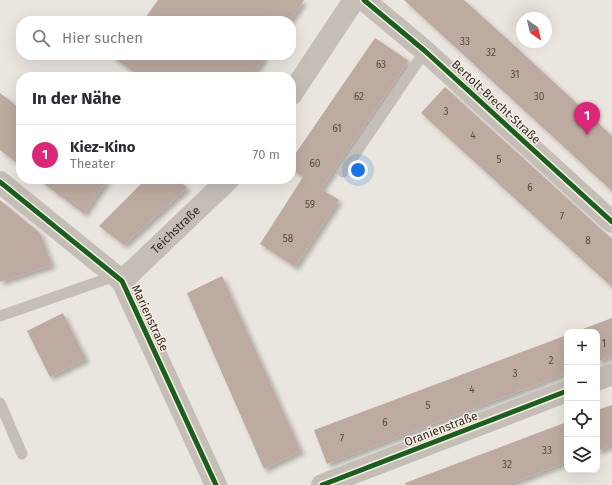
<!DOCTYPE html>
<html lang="de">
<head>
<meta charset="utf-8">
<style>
  body { margin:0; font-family:"Fira Sans",sans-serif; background:#f7f7f7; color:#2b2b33 }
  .controls { position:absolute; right:12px; bottom:12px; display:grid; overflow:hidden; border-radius:8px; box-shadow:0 4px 16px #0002 }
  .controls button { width:36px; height:36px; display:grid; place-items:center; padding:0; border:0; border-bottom:1px solid #e1e1e2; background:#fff; color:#2b2b33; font:20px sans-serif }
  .compass { position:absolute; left:516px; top:12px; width:36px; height:36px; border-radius:50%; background:#fff; box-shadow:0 4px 16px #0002; rotate:146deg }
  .you { position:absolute; left:358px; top:170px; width:14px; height:14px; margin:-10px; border:3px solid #fff; border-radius:50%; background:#1a73e8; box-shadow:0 0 0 6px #1a73e833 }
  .badge { display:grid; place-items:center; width:26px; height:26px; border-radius:50%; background:#db2777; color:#fff; font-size:13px; font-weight:700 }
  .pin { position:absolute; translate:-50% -33px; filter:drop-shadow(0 1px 2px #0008) }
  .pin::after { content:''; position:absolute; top:21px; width:14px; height:12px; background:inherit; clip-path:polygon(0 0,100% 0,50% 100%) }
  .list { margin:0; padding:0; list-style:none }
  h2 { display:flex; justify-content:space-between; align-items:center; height:52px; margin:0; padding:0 16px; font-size:17px }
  h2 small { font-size:13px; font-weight:400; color:#7c7c81 }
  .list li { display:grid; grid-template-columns:26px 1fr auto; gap:12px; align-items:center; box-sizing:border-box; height:60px; padding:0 16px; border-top:1px solid #e1e1e2 }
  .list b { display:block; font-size:15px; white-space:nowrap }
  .list p { margin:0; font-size:13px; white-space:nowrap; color:#7c7c81 }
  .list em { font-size:13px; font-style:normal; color:#7c7c81 }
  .icon { flex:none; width:22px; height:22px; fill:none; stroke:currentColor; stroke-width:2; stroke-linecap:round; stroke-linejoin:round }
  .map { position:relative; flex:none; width:612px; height:485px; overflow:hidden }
  .search { position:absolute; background:#fff; box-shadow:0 4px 16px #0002; left:16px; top:16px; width:280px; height:44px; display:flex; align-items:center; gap:10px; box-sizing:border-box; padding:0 14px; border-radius:16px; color:#7c7c81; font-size:15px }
  .panel { position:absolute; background:#fff; box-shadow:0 4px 16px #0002; left:16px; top:72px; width:280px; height:112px; border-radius:16px }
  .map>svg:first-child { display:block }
  .building { fill:#bdaaa0; filter:url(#shadow) }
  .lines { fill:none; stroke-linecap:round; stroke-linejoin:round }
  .lane { stroke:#c4beb7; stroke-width:11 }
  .street { stroke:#c4beb7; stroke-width:22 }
  .cycleway-casing { stroke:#f8f0e4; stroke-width:8 }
  .cycleway { stroke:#1b5e20; stroke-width:5 }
  .labels { text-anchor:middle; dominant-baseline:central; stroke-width:3; stroke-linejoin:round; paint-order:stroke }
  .number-label { font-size:10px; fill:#564b44 }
  .street-label { font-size:12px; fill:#342b26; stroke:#f8f0e4 }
</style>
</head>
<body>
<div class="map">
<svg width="612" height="485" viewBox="0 0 612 485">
  <defs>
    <filter id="shadow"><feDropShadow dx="3.5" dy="3.5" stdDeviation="2" flood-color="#0004"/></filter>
  </defs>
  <rect width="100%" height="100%" fill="#eae5de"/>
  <!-- building -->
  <g class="building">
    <path d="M158,0H304L290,21H143Z"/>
    <path d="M404,0H464L517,48L612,136V191Z"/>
    <path d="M375,38L409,61L321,189L339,200L295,267L260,244L303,177L291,169V160Z"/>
    <path d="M109,55H266L251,77H141Z"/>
    <path d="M445,87L612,239V287L421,113Z"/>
    <path d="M0,93L21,109V166L0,150Z"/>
    <path d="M38,179H108L84,214Z"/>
    <path d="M146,179H178L187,188L124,245L99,226Z"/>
    <path d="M0,200L40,233L52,265L0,282Z"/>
    <path d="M222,276L301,451L264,469L187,293Z"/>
    <path d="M63,313L86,359L50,377L27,331Z"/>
    <path d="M612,318V356L597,362V332H575Z"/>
    <path d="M567,335V373L327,464L314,430Z"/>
    <path d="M612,405V445L597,451V410Z"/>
    <path d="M567,422V462L507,485H406L405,483Z"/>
  </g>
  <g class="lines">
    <!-- lane -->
    <g class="lane">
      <path d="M343,172L425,51"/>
      <path d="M0,316L115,276"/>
      <path d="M0,403L22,454"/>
    </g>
    <!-- street -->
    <g class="street">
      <path d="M364,0L425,51L612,222"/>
      <path d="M291,95L354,0"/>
      <path d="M0,182L122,281L216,485"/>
      <path id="s1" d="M122,281L229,179"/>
      <path d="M597,380L612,374"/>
      <path d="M322,485L567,391"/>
    </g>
    <!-- cycleway casing -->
    <g class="cycleway-casing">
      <g id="cycleway">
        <path d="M364,0L425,51L612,222"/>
        <path d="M0,182L122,281L216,485"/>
        <path d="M322,485L567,391"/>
      </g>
    </g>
    <!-- cycleway -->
    <use href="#cycleway" class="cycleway"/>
  </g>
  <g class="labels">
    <!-- number labels -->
    <g class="number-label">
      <text x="465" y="42">33</text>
      <text x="491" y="53">32</text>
      <text x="381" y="65">63</text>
      <text x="515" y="75">31</text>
      <text x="359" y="97">62</text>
      <text x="539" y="97">30</text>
      <text x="446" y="112">3</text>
      <text x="337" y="129">61</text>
      <text x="473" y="136">4</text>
      <text x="499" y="160">5</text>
      <text x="315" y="164">60</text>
      <text x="530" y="188">6</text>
      <text x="310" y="205">59</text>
      <text x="562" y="217">7</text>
      <text x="288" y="239">58</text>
      <text x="588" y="241">8</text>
      <text x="604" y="344">1</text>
      <text x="551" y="361">2</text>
      <text x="515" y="374">3</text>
      <text x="472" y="390">4</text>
      <text x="428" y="406">5</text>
      <text x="385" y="423">6</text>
      <text x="342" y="439">7</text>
      <text x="547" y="451">33</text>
      <text x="507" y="465">32</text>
    </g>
    <!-- street labels -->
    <g class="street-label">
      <text transform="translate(496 102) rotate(43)">Bertolt-Brecht-Straße</text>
      <text stroke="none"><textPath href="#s1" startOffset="74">Teichstraße</textPath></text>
      <text transform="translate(150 318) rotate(65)">Marienstraße</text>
      <text transform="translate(441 429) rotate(-21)">Oranienstraße</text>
    </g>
  </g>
</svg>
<div class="controls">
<button>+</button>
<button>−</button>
<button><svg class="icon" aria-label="locate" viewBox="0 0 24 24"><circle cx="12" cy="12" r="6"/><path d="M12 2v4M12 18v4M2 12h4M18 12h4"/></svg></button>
<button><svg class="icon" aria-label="layers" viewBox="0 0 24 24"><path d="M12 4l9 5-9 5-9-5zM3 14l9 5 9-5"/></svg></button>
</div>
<svg class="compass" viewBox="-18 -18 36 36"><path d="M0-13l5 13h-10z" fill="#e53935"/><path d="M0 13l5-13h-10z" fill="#7c7c81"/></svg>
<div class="you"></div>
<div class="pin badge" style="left:587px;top:135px">1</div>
<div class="search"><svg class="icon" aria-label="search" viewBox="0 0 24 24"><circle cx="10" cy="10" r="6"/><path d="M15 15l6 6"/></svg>Hier suchen</div>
<section class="panel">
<h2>In der Nähe<small></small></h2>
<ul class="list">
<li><span class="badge">1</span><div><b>Kiez-Kino</b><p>Theater</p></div><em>70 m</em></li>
</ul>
</section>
</div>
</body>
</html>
